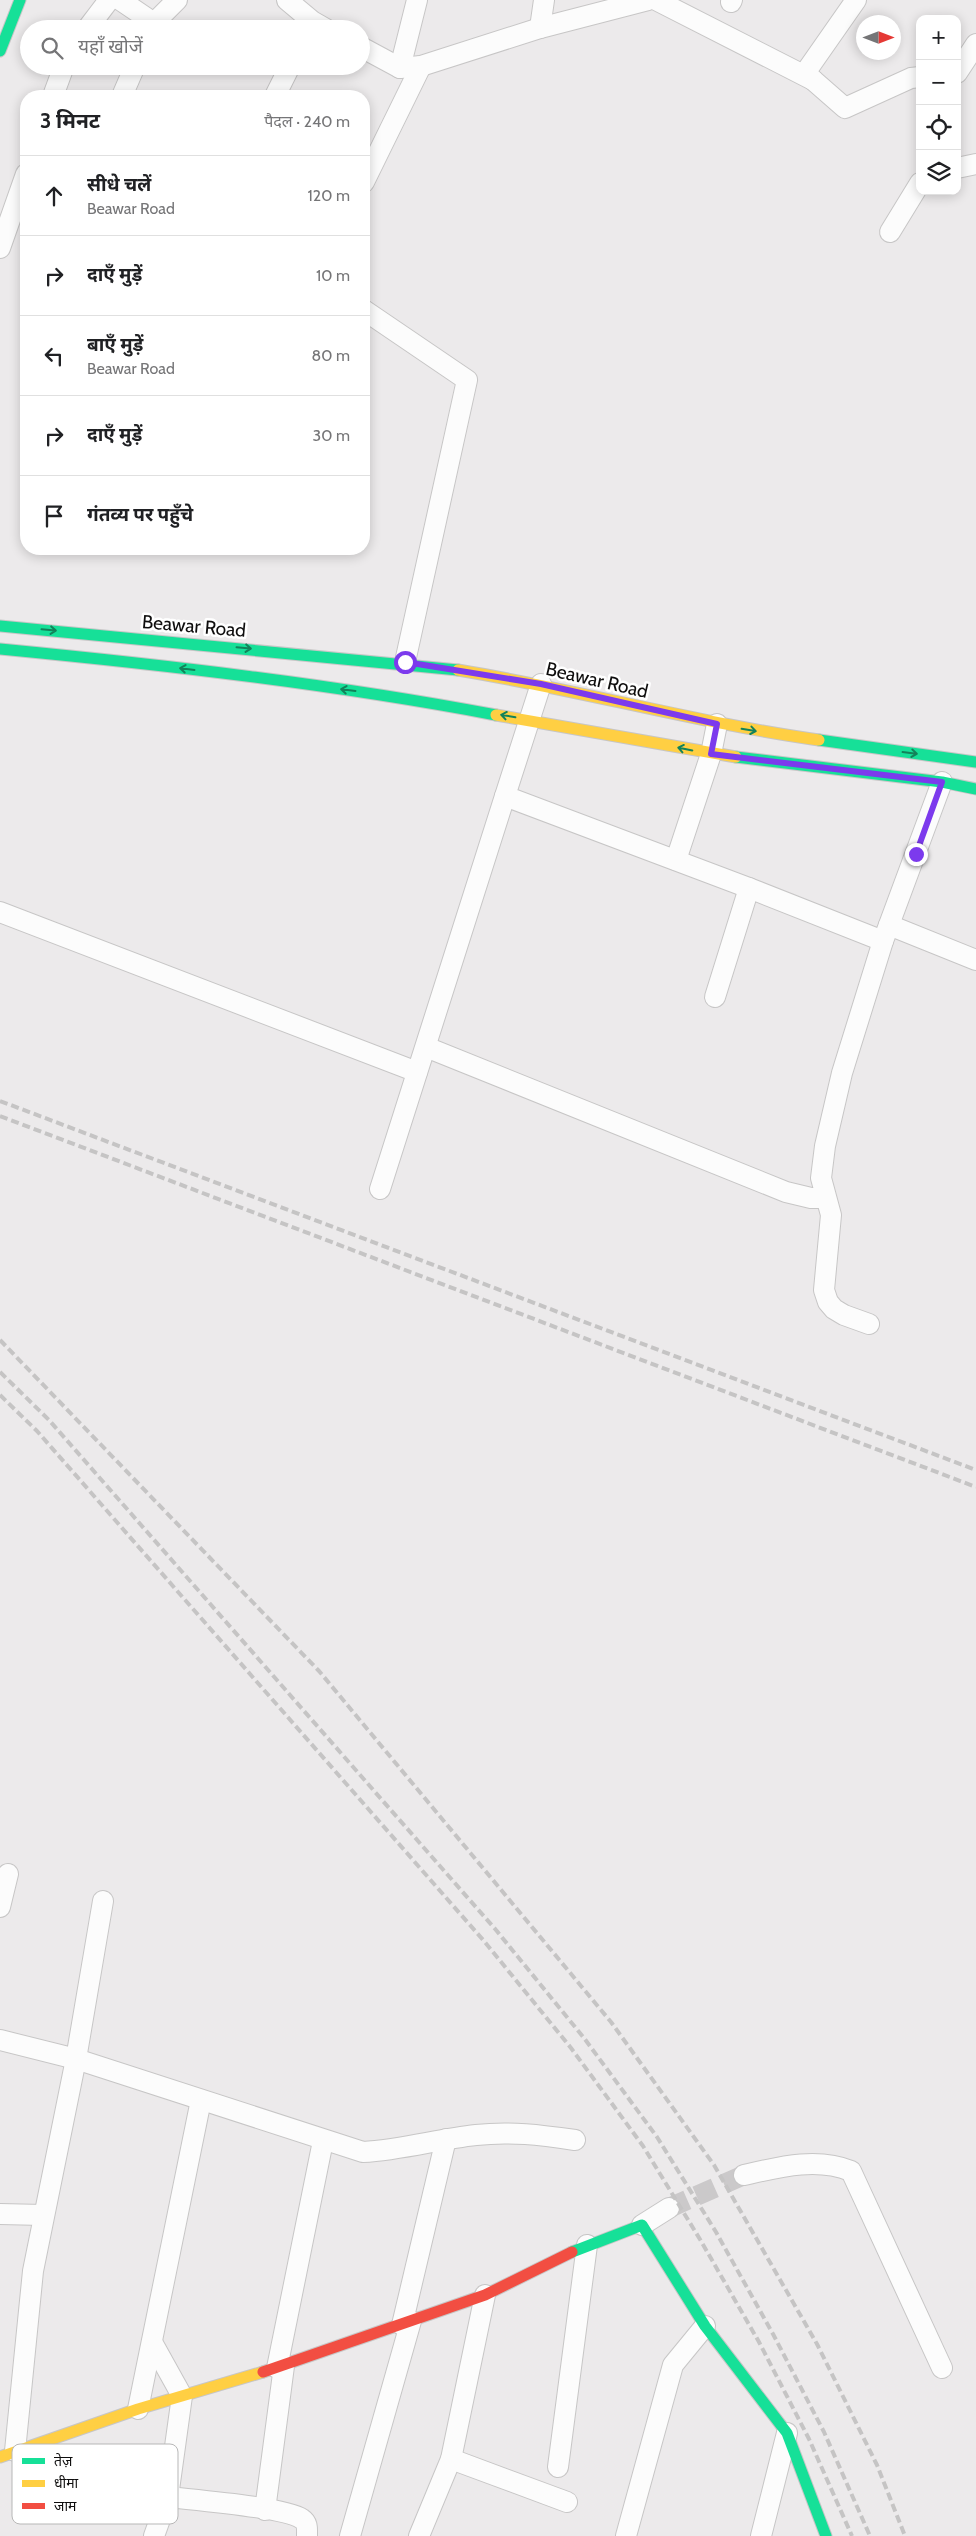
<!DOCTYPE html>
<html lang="hi">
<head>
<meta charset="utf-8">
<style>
  body { margin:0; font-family:Cabin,"Noto Sans Devanagari",sans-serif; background:#f6f6f6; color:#202124 }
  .controls { position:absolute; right:15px; top:15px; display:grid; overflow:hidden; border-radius:10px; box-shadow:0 2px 12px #0003 }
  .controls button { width:45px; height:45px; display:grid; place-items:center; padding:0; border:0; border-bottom:1px solid #e0e0e0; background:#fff; color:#202124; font:25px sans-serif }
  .compass { position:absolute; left:856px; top:15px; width:45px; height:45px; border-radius:50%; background:#fff; box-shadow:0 2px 12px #0003; rotate:90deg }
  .stop { position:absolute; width:15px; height:15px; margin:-11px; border:4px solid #7c3aed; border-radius:50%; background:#fff }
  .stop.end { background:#7c3aed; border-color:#fff; box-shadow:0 1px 5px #0008 }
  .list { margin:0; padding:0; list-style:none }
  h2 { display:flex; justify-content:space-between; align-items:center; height:65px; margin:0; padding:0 20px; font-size:21px }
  h2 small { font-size:16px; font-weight:400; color:#757577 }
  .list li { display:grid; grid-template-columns:32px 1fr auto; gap:15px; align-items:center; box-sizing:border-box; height:80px; padding:0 20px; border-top:1px solid #e0e0e0 }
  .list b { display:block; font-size:19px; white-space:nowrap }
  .list p { margin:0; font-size:16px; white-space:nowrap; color:#757577 }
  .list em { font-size:16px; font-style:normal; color:#757577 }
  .icon { flex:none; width:28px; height:28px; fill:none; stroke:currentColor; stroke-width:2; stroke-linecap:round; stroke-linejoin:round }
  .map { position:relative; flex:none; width:976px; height:2536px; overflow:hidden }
  .search { position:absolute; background:#fff; box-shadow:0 2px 12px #0003; left:20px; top:20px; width:350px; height:55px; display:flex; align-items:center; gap:12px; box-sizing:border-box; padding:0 18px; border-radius:28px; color:#757577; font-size:19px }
  .panel { position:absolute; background:#fff; box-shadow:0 2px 12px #0003; left:20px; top:90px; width:350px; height:465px; border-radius:20px }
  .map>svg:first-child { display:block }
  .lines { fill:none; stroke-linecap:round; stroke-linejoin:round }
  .street-tunnel { stroke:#cbc9ca; stroke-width:20; stroke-dasharray:20 10; stroke-linecap:butt }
  .street-casing { stroke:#c7c6c6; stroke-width:22 }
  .fast-casing { stroke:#c7c6c6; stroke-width:13 }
  .slow-casing { stroke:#c7c6c6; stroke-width:13 }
  .jam-casing { stroke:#c7c6c6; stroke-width:13 }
  .street { stroke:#fcfcfc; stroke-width:20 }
  .fast { stroke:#16e098; stroke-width:11 }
  .slow { stroke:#ffcf43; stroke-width:11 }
  .jam { stroke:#f24e42; stroke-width:11 }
  .rail { stroke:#c5c4c4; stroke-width:4; stroke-dasharray:8 4; stroke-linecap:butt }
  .oneway { stroke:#13825a }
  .route { stroke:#7c3aed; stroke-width:6 }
  .labels { text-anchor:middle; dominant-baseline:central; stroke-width:5; stroke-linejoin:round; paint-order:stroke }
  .street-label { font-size:19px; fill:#0f0e0e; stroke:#fff }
  .key { fill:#fff; stroke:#b7b7b7; stroke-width:1 }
  .key-label { font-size:14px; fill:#0f0e0e }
</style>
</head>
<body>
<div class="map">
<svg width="976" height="2536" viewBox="0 0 976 2536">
  <rect width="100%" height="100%" fill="#eceaeb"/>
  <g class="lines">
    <!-- street-tunnel -->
    <path class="street-tunnel" d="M669,2208L744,2175"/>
    <!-- street casing -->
    <g class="street-casing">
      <g id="street">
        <path d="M120,0L154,23"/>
        <path d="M287,0L312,21L326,29"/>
        <path d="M656,0L813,80"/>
        <path d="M856,0L805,73L845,108L911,78L920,77"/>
        <path d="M731,2L732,0"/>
        <path d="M540,28L544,0"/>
        <path d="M87,29L109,0"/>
        <path d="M152,29L154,23L177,0"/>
        <path d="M361,47L400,68L421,66L540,28L648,0"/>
        <path d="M400,68L417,0"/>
        <path d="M957,73L976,44"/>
        <path d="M53,96L64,66"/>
        <path d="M122,96L135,66"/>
        <path d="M275,96L290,66"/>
        <path d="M957,168L976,164"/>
        <path d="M364,182L421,66"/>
        <path d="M890,232L920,183"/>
        <path d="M0,248L26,174"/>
        <path d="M364,310L467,380L405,662"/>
        <path d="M541,684L505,796L749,888L883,941"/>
        <path d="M676,860L711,754L717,724"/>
        <path d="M0,912L417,1072"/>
        <path d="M889,925L976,960"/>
        <path d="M715,997L749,888"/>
        <path d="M426,1047L786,1192L811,1198H825"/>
        <path d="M380,1189L505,796"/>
        <path d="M869,1324L844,1315L834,1309L828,1302L824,1290L831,1215L821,1178L825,1146L842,1073L883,941L942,782"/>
        <path d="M0,1907L8,1874"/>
        <path d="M0,2040L76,2059L363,2152C402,2150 438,2139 476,2135C510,2131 541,2135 575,2140"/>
        <path d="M744,2175C779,2167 817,2157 851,2171L942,2368"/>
        <path d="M0,2214L43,2215"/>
        <path d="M642,2225L669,2208"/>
        <path d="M402,2325L446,2139"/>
        <path d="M152,2342L182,2396L168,2497L154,2536"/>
        <path d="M277,2368L323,2141"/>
        <path d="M138,2409L201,2100"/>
        <path d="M15,2451L33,2271L76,2059L103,1901"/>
        <path d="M451,2459L567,2502"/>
        <path d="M558,2467L587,2245"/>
        <path d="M168,2497C193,2500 285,2507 302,2519C308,2523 307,2529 307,2536"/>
        <path d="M265,2510L284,2366"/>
        <path d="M350,2536L411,2321"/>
        <path d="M419,2536L451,2459L485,2295"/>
        <path d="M626,2536L673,2365L705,2326"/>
        <path d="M761,2536L787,2433"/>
      </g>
    </g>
    <!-- fast casing -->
    <g class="fast-casing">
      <g id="fast">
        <path d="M0,51L20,0"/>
        <path d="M0,626L458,670"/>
        <path d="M0,649C166,665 332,684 496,715"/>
        <path d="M819,740L976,762"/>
        <path d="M736,757L942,782L976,789"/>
        <path d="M572,2252L642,2225L705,2326L787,2433L826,2536"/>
      </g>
    </g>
    <!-- slow casing -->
    <g class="slow-casing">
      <g id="slow">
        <path d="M458,670C579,690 698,723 819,740"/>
        <path d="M496,715L736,757"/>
        <path d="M0,2457L138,2409L263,2372"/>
      </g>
    </g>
    <!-- jam casing -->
    <g class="jam-casing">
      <path id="jam" d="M263,2372L485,2295L572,2252"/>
    </g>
    <!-- street -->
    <use href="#street" class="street"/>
    <!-- fast -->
    <use href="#fast" class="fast"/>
    <!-- slow -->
    <use href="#slow" class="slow"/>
    <!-- jam -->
    <use href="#jam" class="jam"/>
    <!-- rail -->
    <g class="rail">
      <path d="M0,1101L976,1470"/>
      <path d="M0,1116L976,1487"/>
      <path d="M0,1340L319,1671L611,2022L714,2165L817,2344L877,2465L905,2536"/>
      <path d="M0,1372L49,1420L496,1930L584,2038L657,2137L716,2232L773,2334L824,2432L870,2536"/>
      <path d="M0,1395L37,1431L484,1941L571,2048L643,2146L701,2241L759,2342L809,2439L852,2536"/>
    </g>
  </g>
  <!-- one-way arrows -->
  <defs><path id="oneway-shaft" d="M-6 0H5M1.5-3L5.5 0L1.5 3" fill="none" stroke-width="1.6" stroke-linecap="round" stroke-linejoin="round" transform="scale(1.25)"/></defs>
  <g class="oneway">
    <use href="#oneway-shaft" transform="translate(49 630) rotate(5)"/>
    <use href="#oneway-shaft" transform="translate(244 648) rotate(5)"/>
    <use href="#oneway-shaft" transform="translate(187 669) rotate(-173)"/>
    <use href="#oneway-shaft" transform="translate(348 690) rotate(-173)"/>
    <use href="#oneway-shaft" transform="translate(508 716) rotate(-170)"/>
    <use href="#oneway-shaft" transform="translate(749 730) rotate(9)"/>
    <use href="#oneway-shaft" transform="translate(685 749) rotate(-169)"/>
    <use href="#oneway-shaft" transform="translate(910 753) rotate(7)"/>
  </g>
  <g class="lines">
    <!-- route -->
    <path class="route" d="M405,662L541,684L717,724L711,754L942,782L916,854"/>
  </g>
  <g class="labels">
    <!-- street labels -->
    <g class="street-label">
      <text transform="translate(194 626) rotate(5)">Beawar Road</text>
      <text transform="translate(597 680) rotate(13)">Beawar Road</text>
    </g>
  </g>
  <!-- legend -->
  <rect x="12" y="2444" width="166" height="80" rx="8" class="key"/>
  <rect x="22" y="2458" width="23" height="6" fill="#16e098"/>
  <rect x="22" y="2480" width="23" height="7" fill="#ffcf43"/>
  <rect x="22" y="2503" width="23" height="6" fill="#f24e42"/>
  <g class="key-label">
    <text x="54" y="2466">तेज़</text>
    <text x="54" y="2488">धीमा</text>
    <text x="54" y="2511">जाम</text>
  </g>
</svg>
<div class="controls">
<button>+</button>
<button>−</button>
<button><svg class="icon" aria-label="locate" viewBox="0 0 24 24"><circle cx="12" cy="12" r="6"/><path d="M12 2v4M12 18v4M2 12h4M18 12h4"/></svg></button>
<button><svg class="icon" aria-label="layers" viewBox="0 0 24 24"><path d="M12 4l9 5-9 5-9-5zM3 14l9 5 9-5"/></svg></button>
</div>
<svg class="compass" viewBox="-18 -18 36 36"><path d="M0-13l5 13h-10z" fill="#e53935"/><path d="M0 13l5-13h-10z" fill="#757577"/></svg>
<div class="stop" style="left:405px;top:662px"></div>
<div class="stop end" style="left:916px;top:854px"></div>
<div class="search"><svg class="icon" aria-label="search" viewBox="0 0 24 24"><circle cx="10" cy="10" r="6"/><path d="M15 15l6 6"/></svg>यहाँ खोजें</div>
<section class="panel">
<h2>3 मिनट<small>पैदल · 240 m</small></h2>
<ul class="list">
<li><svg class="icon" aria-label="ahead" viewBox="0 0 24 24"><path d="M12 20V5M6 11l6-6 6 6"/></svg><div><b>सीधे चलें</b><p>Beawar Road</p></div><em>120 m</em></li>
<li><svg class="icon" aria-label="right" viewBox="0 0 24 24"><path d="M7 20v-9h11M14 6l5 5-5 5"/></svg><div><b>दाएँ मुड़ें</b></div><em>10 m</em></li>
<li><svg class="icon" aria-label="left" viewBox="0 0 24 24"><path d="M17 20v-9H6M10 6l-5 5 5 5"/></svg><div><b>बाएँ मुड़ें</b><p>Beawar Road</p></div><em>80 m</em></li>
<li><svg class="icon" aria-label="right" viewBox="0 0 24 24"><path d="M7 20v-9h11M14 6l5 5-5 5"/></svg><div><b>दाएँ मुड़ें</b></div><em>30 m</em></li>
<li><svg class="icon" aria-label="arrive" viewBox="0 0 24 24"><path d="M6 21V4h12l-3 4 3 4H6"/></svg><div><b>गंतव्य पर पहुँचे</b></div></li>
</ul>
</section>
</div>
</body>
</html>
